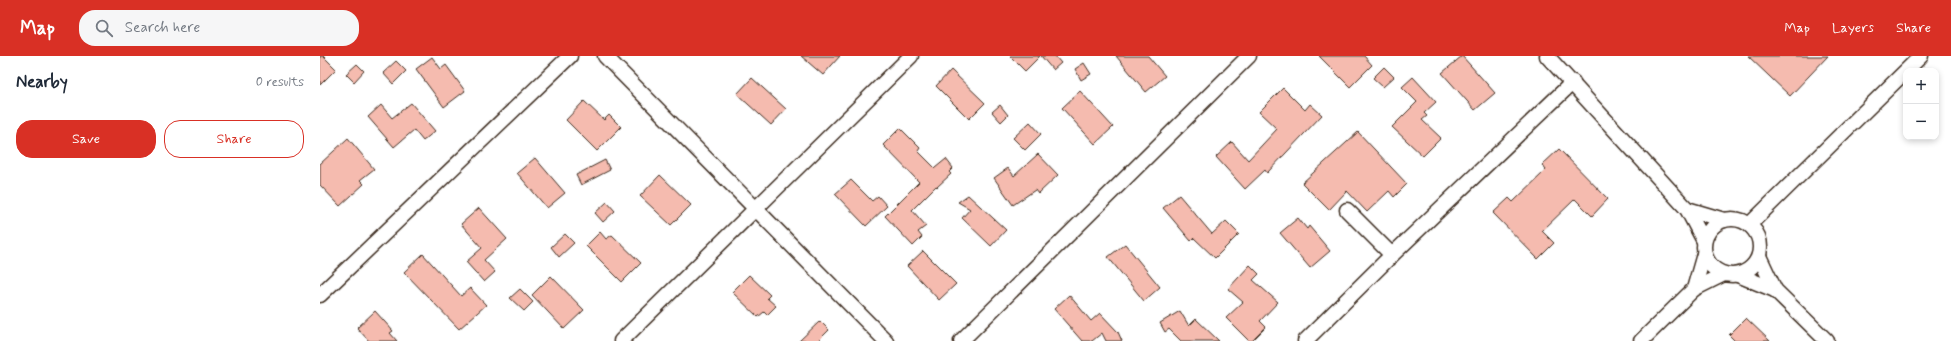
<!DOCTYPE html>
<html lang="en">
<head>
<meta charset="utf-8">
<style>
  body { margin:0; font-family:Mynerve,sans-serif; background:#f6f6f7; color:#1f2937 }
  .controls { position:absolute; right:12px; top:12px; display:grid; overflow:hidden; border-radius:8px; box-shadow:0 2px 6px #0003 }
  .controls button { width:36px; height:36px; display:grid; place-items:center; padding:0; border:0; border-bottom:1px solid #e0e1e3; background:#fff; color:#1f2937; font:20px sans-serif }
  .list { margin:0; padding:0; list-style:none }
  h2 { display:flex; justify-content:space-between; align-items:center; height:52px; margin:0; padding:0 16px; font-size:17px }
  h2 small { font-size:13px; font-weight:400; color:#747a83 }
  .actions { display:flex; gap:8px; padding:12px 16px }
  .actions a { flex:1; padding:9px 0; border:1px solid #d93025; border-radius:16px; text-align:center; font-size:14px; color:#d93025 }
  .actions .main { background:#d93025; color:#fff }
  .icon { flex:none; width:22px; height:22px; fill:none; stroke:currentColor; stroke-width:2; stroke-linecap:round; stroke-linejoin:round }
  .map { position:relative; flex:none; width:1631px; height:285px; overflow:hidden }
  header { display:flex; align-items:center; gap:24px; box-sizing:border-box; height:56px; padding:0 20px; background:#d93025; color:#fff }
  header strong { font-size:19px }
  nav { display:flex; gap:22px; margin-inline-start:auto; font-size:14px }
  .search { width:280px; height:36px; background:#f6f6f7; display:flex; align-items:center; gap:10px; box-sizing:border-box; padding:0 14px; border-radius:16px; color:#747a83; font-size:15px }
  main { display:flex }
  aside { flex:1; background:#fff }
  .map>svg:first-child { display:block }
  .building { fill:#f5bbaf; stroke:#3b2a1e }
  .lines { fill:none; stroke-linecap:round; stroke-linejoin:round }
  .minor-casing { stroke:#3b2a1e; stroke-width:17 }
  .minor { stroke:#fff; stroke-width:14 }
</style>
</head>
<body>
<header>
<strong>Map</strong>
<div class="search"><svg class="icon" aria-label="search" viewBox="0 0 24 24"><circle cx="10" cy="10" r="6"/><path d="M15 15l6 6"/></svg>Search here</div>
<nav><a>Map</a><a>Layers</a><a>Share</a></nav>
</header>
<main>
<aside>
<h2>Nearby<small>0 results</small></h2>
<ul class="list">
</ul>
<div class="actions"><a class="main">Save</a><a>Share</a></div>
</aside>
<div class="map">
<svg width="1631" height="285" viewBox="0 0 1631 285">
  <rect width="100%" height="100%" fill="#fff"/>
  <filter id="ink" filterUnits="userSpaceOnUse"><feTurbulence type="fractalNoise" baseFrequency=".025" numOctaves="2"/><feDisplacementMap in="SourceGraphic" scale="8" xChannelSelector="R" yChannelSelector="G"/><feConvolveMatrix kernelMatrix="1 2 1 2 8 2 1 2 1" color-interpolation-filters="sRGB"/></filter>
  <g filter="url(#ink)">
    <!-- building -->
    <g class="building">
      <path d="M0,0H3L16,13L0,29Z"/>
      <path d="M481,0H520L503,19Z"/>
      <path d="M690,0H720L705,15Z"/>
      <path d="M721,0H735L741,7L733,14Z"/>
      <path d="M796,0H828L845,20L826,36Z"/>
      <path d="M999,0H1044L1052,9L1030,31Z"/>
      <path d="M1142,0L1175,37L1155,54L1122,17Z"/>
      <path d="M1428,0H1508L1470,40Z"/>
      <path d="M112,1L121,13L126,9L145,35L124,51L96,13Z"/>
      <path d="M76,5L86,15L73,28L63,17Z"/>
      <path d="M764,7L771,18L761,24L755,13Z"/>
      <path d="M37,8L44,15L34,26L26,18Z"/>
      <path d="M1064,11L1074,21L1063,31L1053,22Z"/>
      <path d="M631,14L665,47L649,63L616,30Z"/>
      <path d="M1093,21L1116,46L1104,57L1107,60L1102,64L1121,82L1103,100L1072,71L1097,46L1082,31Z"/>
      <path d="M432,22L466,53L451,69L417,38Z"/>
      <path d="M963,32L985,54L990,48L1002,59L947,117L945,114L925,133L896,101L912,86L928,104L957,73L939,56Z"/>
      <path d="M760,35L793,71L775,88L742,52Z"/>
      <path d="M264,45L284,64L289,59L301,71L277,95L246,64Z"/>
      <path d="M91,47L115,75L103,85L94,74L74,91L48,61L61,49L72,62Z"/>
      <path d="M680,49L688,59L681,66L672,56Z"/>
      <path d="M710,66L721,78L705,94L693,82Z"/>
      <path d="M580,72L600,92L598,95L615,112L626,103L633,112L629,116L631,118L617,131L616,130L592,154L606,170L598,176L602,181L593,190L565,160L599,126L563,89Z"/>
      <path d="M1038,76L1087,128L1074,141L1069,135L1047,156L1027,135L1009,154L982,127Z"/>
      <path d="M28,82L54,113L40,124L44,128L20,150L0,129V108Z"/>
      <path d="M1239,93L1288,143L1272,160L1255,143L1222,175L1234,187L1218,203L1173,157L1189,142L1193,146L1226,114L1222,109Z"/>
      <path d="M718,98L738,119L718,138L715,134L693,149L674,122L688,112L694,120Z"/>
      <path d="M215,102L245,137L227,152L197,117Z"/>
      <path d="M285,104L290,114L261,129L256,119Z"/>
      <path d="M340,119L371,149L351,169L320,140Z"/>
      <path d="M531,124L552,145L558,140L567,150L546,170L515,138Z"/>
      <path d="M648,139L686,174L671,190L642,162L650,153L638,146Z"/>
      <path d="M859,139L892,178L906,165L919,178L895,202L874,182L871,185L843,152Z"/>
      <path d="M287,146L295,155L283,166L275,157Z"/>
      <path d="M159,152L187,183L164,204L175,216L164,226L146,206L162,192L141,168Z"/>
      <path d="M978,162L987,173L989,170L1010,195L990,212L960,177Z"/>
      <path d="M280,176L286,183L292,179L321,207L302,226L266,190Z"/>
      <path d="M245,178L254,187L239,201L231,191Z"/>
      <path d="M805,188L840,231L824,245L788,201Z"/>
      <path d="M603,195L636,228L619,244L587,210Z"/>
      <path d="M103,198L141,240L150,232L166,249L139,273L84,216Z"/>
      <path d="M930,209L939,218L933,224L958,246L940,265L946,271L932,285H929L906,262L923,246L908,233Z"/>
      <path d="M429,219L450,239L447,242L456,250L447,259L444,256L438,261L412,236Z"/>
      <path d="M231,220L264,254L244,273L212,239Z"/>
      <path d="M200,233L213,246L204,255L190,242Z"/>
      <path d="M749,239L771,265L780,257L798,276L802,285H786L782,277L772,285H762L734,253Z"/>
      <path d="M55,255L73,275L70,277L77,285H49L37,272Z"/>
      <path d="M860,255L869,270L876,263L899,285H861L849,273L845,276L840,267Z"/>
      <path d="M1426,262L1450,285H1415L1409,279Z"/>
      <path d="M500,265L509,274L498,285H479Z"/>
    </g>
    <g class="lines">
      <!-- minor casing -->
      <g class="minor-casing">
        <g id="minor">
          <path d="M285,0L566,285"/>
          <path d="M1227,0L1367,153L1384,185"/>
          <path d="M1367,153L1404,164"/>
          <path d="M1027,154L1072,199"/>
          <circle cx="1412" cy="191" r="28"/>
          <path d="M1430,168L1601,0"/>
          <path d="M1439,200L1455,234L1507,285"/>
          <path d="M1418,219L1455,234"/>
          <path d="M1374,233L1384,198"/>
          <path d="M0,239L250,0"/>
          <path d="M301,285L591,0"/>
          <path d="M641,285L929,0"/>
          <path d="M985,285L1072,199L1253,26"/>
          <path d="M1321,285L1374,233L1404,218"/>
        </g>
      </g>
      <!-- minor -->
      <use href="#minor" class="minor"/>
    </g>
  </g>
</svg>
<div class="controls">
<button>+</button>
<button>−</button>
</div>
</div>
</main>
</body>
</html>
